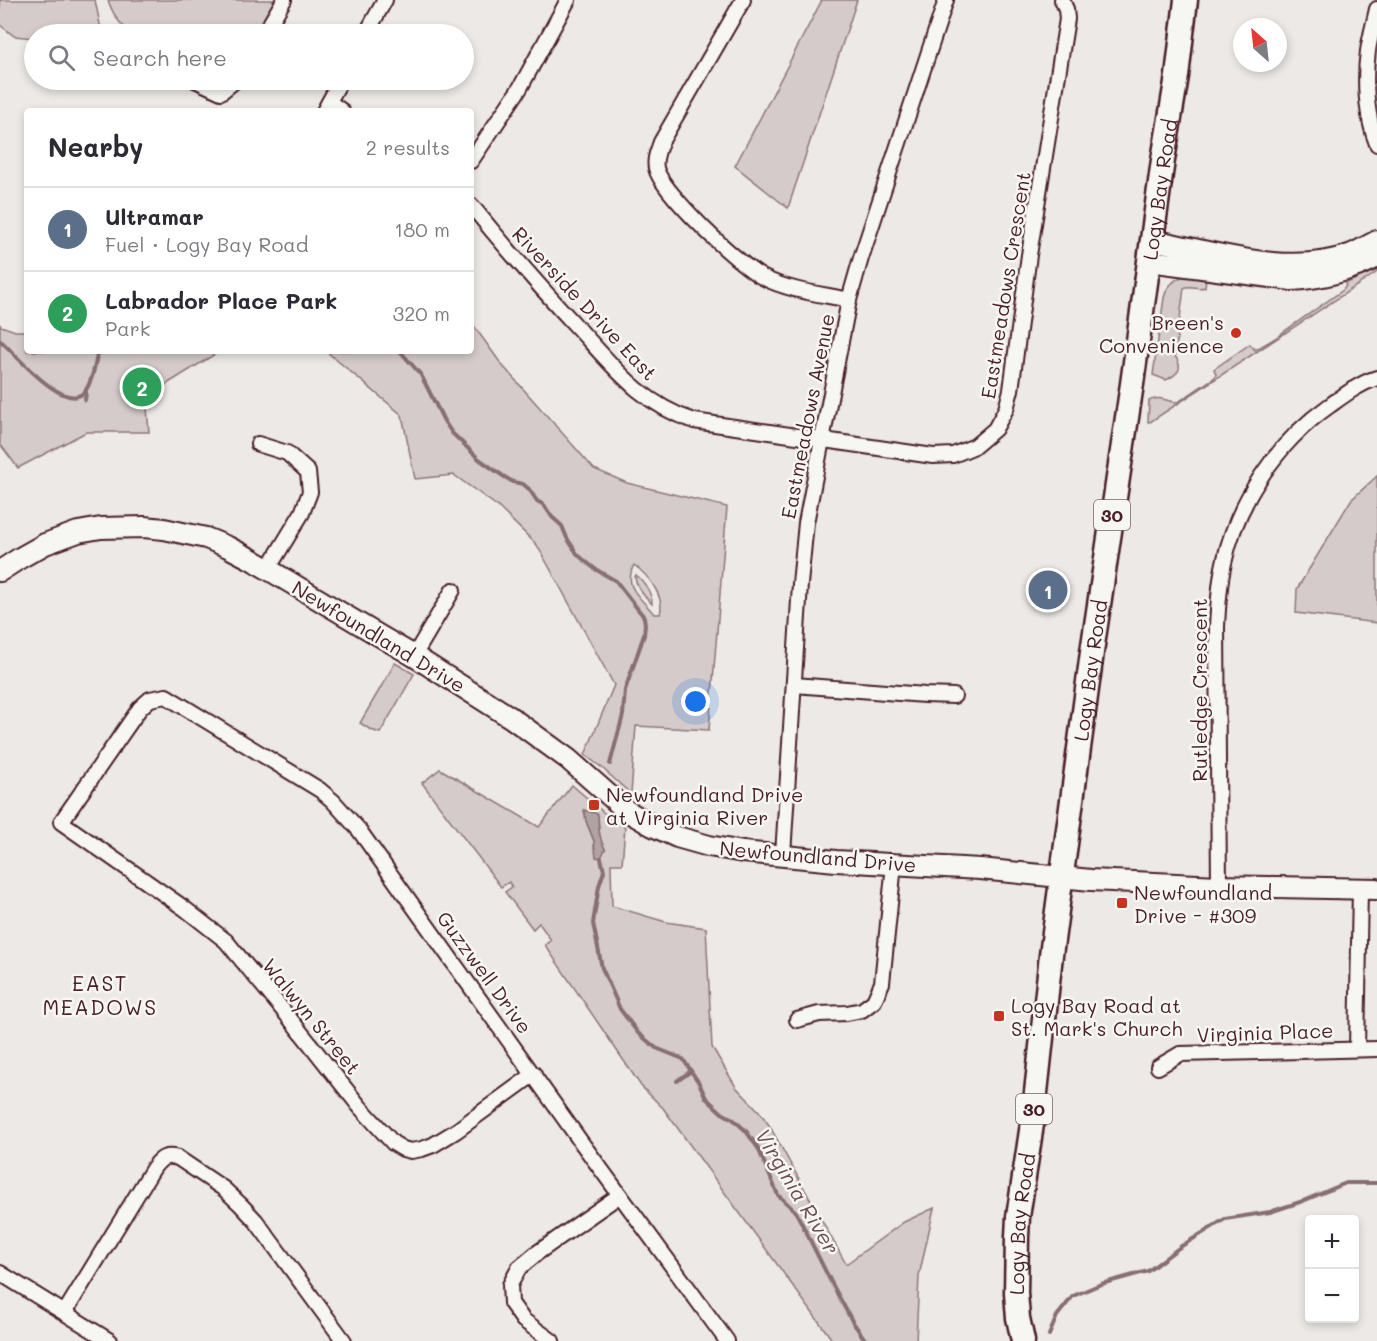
<!DOCTYPE html>
<html lang="en">
<head>
<meta charset="utf-8">
<style>
  body { margin:0; font-family:Mali,sans-serif; background:#f2f2f3; color:#2b2b33 }
  .controls { position:absolute; right:18px; bottom:18px; display:grid; overflow:hidden; border-radius:6px; box-shadow:0 3px 9px #0003 }
  .controls button { width:54px; height:54px; display:grid; place-items:center; padding:0; border:0; border-bottom:2px solid #e1e1e2; background:#fff; color:#2b2b33; font:30px sans-serif }
  .compass { position:absolute; left:1233px; top:18px; width:54px; height:54px; border-radius:50%; background:#fff; box-shadow:0 3px 9px #0003; rotate:333deg }
  .you { position:absolute; left:696px; top:702px; width:21px; height:21px; margin:-15px; border:4px solid #fff; border-radius:50%; background:#1a73e8; box-shadow:0 0 0 9px #1a73e833 }
  .badge { display:grid; place-items:center; width:39px; height:39px; border-radius:50%; background:#7c3aed; color:#fff; font-size:20px; font-weight:700 }
  .pin { position:absolute; translate:-50% -50%; border:3px solid #fff; box-shadow:0 2px 6px #0006 }
  .list { margin:0; padding:0; list-style:none }
  h2 { display:flex; justify-content:space-between; align-items:center; height:78px; margin:0; padding:0 24px; font-size:26px }
  h2 small { font-size:20px; font-weight:400; color:#7c7c81 }
  .list li { display:grid; grid-template-columns:39px 1fr auto; gap:18px; align-items:center; box-sizing:border-box; height:84px; padding:0 24px; border-top:2px solid #e1e1e2 }
  .list b { display:block; font-size:22px; white-space:nowrap }
  .list p { margin:0; font-size:20px; white-space:nowrap; color:#7c7c81 }
  .list em { font-size:20px; font-style:normal; color:#7c7c81 }
  .icon { flex:none; width:33px; height:33px; fill:none; stroke:currentColor; stroke-width:2; stroke-linecap:round; stroke-linejoin:round }
  .map { position:relative; flex:none; width:1377px; height:1341px; overflow:hidden }
  .search { position:absolute; background:#fff; box-shadow:0 3px 9px #0003; left:24px; top:24px; width:450px; height:66px; display:flex; align-items:center; gap:15px; box-sizing:border-box; padding:0 21px; border-radius:33px; color:#7c7c81; font-size:22px }
  .panel { position:absolute; background:#fff; box-shadow:0 3px 9px #0003; left:24px; top:108px; width:450px; height:246px; border-radius:6px }
  .map>svg:first-child { display:block }
  .green { fill:#d4cbca; stroke:#8f757a; stroke-width:1.5; fill-rule:evenodd }
  .water { fill:#b1a2a3; stroke:#886e73; stroke-width:1.5 }
  .lines { fill:none; stroke-linecap:round; stroke-linejoin:round }
  .stream { stroke:#886e73; stroke-width:4 }
  .street-casing { stroke:#4a1f2b; stroke-width:18 }
  .secondary-casing { stroke:#4a1f2b; stroke-width:24 }
  .primary-casing { stroke:#4a1f2b; stroke-width:27 }
  .street { stroke:#f6f6f2; stroke-width:14 }
  .secondary { stroke:#f6f6f2; stroke-width:20 }
  .primary { stroke:#f6f6f2; stroke-width:22 }
  .poi-dot { fill:#c8321e; stroke:#f6f6f2; stroke-width:2 }
  .labels { text-anchor:middle; dominant-baseline:central; stroke-width:5; stroke-linejoin:round; paint-order:stroke }
  .shield { fill:#f6f6f2; stroke:#7e6067; stroke-width:1.5 }
  .shield-label { font-size:18px; font-weight:bold; fill:#4a1f2b }
  .street-label { font-size:20px; fill:#4a1f2b; stroke:#f6f6f2 }
  .poi-label { font-size:20px; fill:#4a1f2b; stroke:#f6f6f2; text-anchor:start }
  .neighbourhood-label { font-size:21px; letter-spacing:1.5px; fill:#4a1f2b; stroke:#f6f6f2 }
  .water-label { font-size:21px; font-style:italic; fill:#6e4d55; stroke:#f6f6f2 }
</style>
</head>
<body>
<div class="map">
<svg width="1377" height="1341" viewBox="0 0 1377 1341">
  <rect width="100%" height="100%" fill="#ece9e6"/>
  <filter id="ink" filterUnits="userSpaceOnUse"><feTurbulence type="fractalNoise" baseFrequency=".0167" numOctaves="2"/><feDisplacementMap in="SourceGraphic" scale="12" xChannelSelector="R" yChannelSelector="G"/><feConvolveMatrix kernelMatrix="1 2 1 2 8 2 1 2 1" color-interpolation-filters="sRGB"/></filter>
  <g filter="url(#ink)">
    <!-- green -->
    <g class="green">
      <path d="M0,0H95L102,34H34V38L14,36L0,25Z"/>
      <path d="M108,0H275L255,34H133C120,26 113,15 108,0Z"/>
      <path d="M822,0H857L788,208L735,166Z"/>
      <path d="M1377,269V272L1364,281L1150,422H1148L1149,401C1160,395 1167,402 1178,402L1215,377L1216,374L1214,369L1250,344L1255,350L1282,334V333L1343,290L1346,286L1345,284Z"/>
      <path d="M1188,275L1206,278L1205,287C1199,290 1190,284 1184,288L1175,356C1184,369 1178,374 1166,380L1153,375L1164,298C1167,285 1175,278 1188,275Z"/>
      <path d="M471,322L502,365L594,469L627,483L727,507L709,730L636,726L631,794L601,767L585,755L614,685L537,545L497,506L454,475L415,479L402,415L327,352L321,351H471ZM634,565C648,575 665,596 660,614H654C642,598 622,588 634,565Z"/>
      <path d="M0,324L1,326L15,331H27V351H220L146,397L149,432H86L18,468L0,444Z"/>
      <path d="M1377,476V623L1296,613L1297,589L1351,500Z"/>
      <path d="M636,575C645,582 652,593 652,604C645,597 636,587 635,577Z"/>
      <path d="M395,663L414,674L380,733L371,730L360,723Z"/>
      <path d="M440,769L539,827L572,785L610,818L625,827L622,864H611L612,906L666,922L706,928L712,1047L736,1087L759,1111L769,1125L846,1264L904,1222L934,1208L919,1276L916,1341H833L663,1108L641,1086L545,945L551,940L539,923L533,929L505,892L512,887L509,882L501,887L422,783ZM598,815L600,840L605,849L594,848V841L586,821Z"/>
    </g>
    <!-- water -->
    <path class="water" d="M584,810L598,814C598,826 599,839 605,849L601,858L596,857L594,841L586,821Z"/>
    <g class="lines">
      <!-- stream -->
      <g class="stream">
        <path d="M0,341L3,343C16,355 67,415 85,391C93,381 95,363 98,351"/>
        <path d="M400,351L421,375L444,421L452,433L479,459L503,476L513,482L523,484L529,489L537,501L544,505L552,517L562,526L567,538L578,555L595,569L616,581L644,617L645,624L644,635L625,690L623,715L610,764"/>
        <path d="M85,400L86,392"/>
        <path d="M601,858L604,871L599,886L593,923L602,968L620,1009L638,1033L656,1048L683,1059L699,1083L706,1098L722,1113L733,1119L746,1131L758,1148L778,1195L796,1212L831,1282L852,1321L866,1341"/>
        <path d="M677,1081L691,1071"/>
        <path d="M1049,1335L1057,1316L1073,1296L1101,1284L1148,1271L1180,1247L1225,1219L1270,1212L1303,1201L1346,1183H1377"/>
      </g>
      <!-- street casing -->
      <g class="street-casing">
        <g id="street">
          <path d="M743,0L661,142C658,151 654,159 656,168C661,192 741,267 764,278C790,291 821,294 849,300"/>
          <path d="M1377,9C1374,23 1370,37 1368,51C1364,80 1366,116 1377,144"/>
          <path d="M264,34L284,0"/>
          <path d="M366,34L385,0"/>
          <path d="M195,80L221,92L236,80"/>
          <path d="M329,102L342,111"/>
          <path d="M324,111L341,80"/>
          <path d="M471,161L520,88L568,0"/>
          <path d="M471,205C505,247 540,287 577,327C614,367 640,403 694,421L933,456L953,455L975,446L995,429L1006,409L1011,390L1029,255L1067,19L1066,9L1062,0"/>
          <path d="M258,444L287,453L308,472L310,492L302,513L268,569"/>
          <path d="M414,656L453,590"/>
          <path d="M794,685L925,695L954,696"/>
          <path d="M783,855L800,584L806,523L849,300L861,258L946,0"/>
          <path d="M1219,886L1217,627C1218,606 1219,585 1224,563C1237,501 1278,442 1329,406C1343,396 1360,383 1377,378"/>
          <path d="M797,1020L819,1014L847,1013L862,1010L874,1001L882,983L894,864"/>
          <path d="M1357,1049L1360,889"/>
          <path d="M1158,1067L1180,1054L1377,1049"/>
          <path d="M534,1074L456,1131L433,1145L422,1149L411,1151L403,1149L393,1143L360,1107L287,1015L226,941L184,908L61,822L140,708L150,699L166,696L320,790L333,801L359,830L581,1142L727,1341"/>
          <path d="M0,1273L110,1341"/>
          <path d="M65,1312L154,1167C162,1157 166,1155 178,1158L224,1189L241,1205L256,1221L344,1341"/>
          <path d="M552,1341L523,1320L511,1303L510,1285L519,1268L537,1253L620,1195"/>
        </g>
      </g>
      <!-- secondary casing -->
      <g class="secondary-casing">
        <g id="secondary">
          <path d="M1152,240C1216,252 1288,278 1352,254C1361,250 1369,245 1377,241"/>
          <path d="M1149,261L1292,280C1322,278 1350,271 1377,257"/>
          <path d="M0,571L20,558L45,544L78,532L101,528L144,527L164,529L206,538L228,547L251,559L368,629L414,656L510,717L568,759L627,811L653,826L677,837L709,846L743,852L836,861L980,869L1091,880L1219,886L1377,889"/>
        </g>
      </g>
      <!-- primary casing -->
      <g class="primary-casing">
        <g id="primary">
          <path id="s1" d="M1023,1341L1018,1318L1016,1293L1017,1237L1018,1217L1034,1111L1051,955L1093,645L1132,384L1163,160L1177,76L1186,0"/>
        </g>
      </g>
      <!-- street -->
      <use href="#street" class="street"/>
      <!-- secondary -->
      <use href="#secondary" class="secondary"/>
      <!-- primary -->
      <use href="#primary" class="primary"/>
    </g>
  </g>
  <!-- markers -->
  <g class="poi-dot">
    <circle cx="1236" cy="333" r="6"/>
    <rect x="588" y="799" width="12" height="12" rx="3"/>
    <rect x="1116" y="897" width="12" height="12" rx="3"/>
    <rect x="993" y="1010" width="12" height="12" rx="3"/>
  </g>
  <g class="labels">
    <!-- shield labels -->
    <g class="shield">
      <rect x="1094" y="500" width="36" height="30" rx="4.5"/>
      <rect x="1016" y="1094" width="36" height="30" rx="4.5"/>
    </g>
    <g class="shield-label">
      <text x="1112" y="515">30</text>
      <text x="1034" y="1109">30</text>
    </g>
    <!-- street labels -->
    <g class="street-label">
      <text stroke="none"><textPath href="#s1" startOffset="1162">Logy Bay Road</textPath></text>
      <text transform="translate(1005 285) rotate(-81)">Eastmeadows Crescent</text>
      <text transform="translate(585 303) rotate(47)">Riverside Drive East</text>
      <text transform="translate(807 416) rotate(-79)">Eastmeadows Avenue</text>
      <text transform="translate(379 636) rotate(31)">Newfoundland Drive</text>
      <text stroke="none"><textPath href="#s1" startOffset="676">Logy Bay Road</textPath></text>
      <text transform="translate(1199 690) rotate(-90)">Rutledge Crescent</text>
      <text transform="translate(818 856) rotate(5)">Newfoundland Drive</text>
      <text transform="translate(485 972) rotate(54)">Guzzwell Drive</text>
      <text transform="translate(312 1016) rotate(51)">Walwyn Street</text>
      <text transform="translate(1265 1032) rotate(-2)">Virginia Place</text>
      <text stroke="none"><textPath href="#s1" startOffset="118">Logy Bay Road</textPath></text>
    </g>
    <!-- poi labels -->
    <g class="poi-label">
      <text x="1224" y="322" text-anchor="end">Breen's<tspan x="1224" dy="23">Convenience</tspan></text>
      <text x="606" y="794">Newfoundland Drive<tspan x="606" dy="23">at Virginia River</tspan></text>
      <text x="1134" y="892">Newfoundland<tspan x="1134" dy="23">Drive - #309</tspan></text>
      <text x="1011" y="1005">Logy Bay Road at<tspan x="1011" dy="23">St. Mark's Church</tspan></text>
    </g>
    <!-- neighbourhood labels -->
    <g class="neighbourhood-label">
      <text x="100" y="982">EAST<tspan x="100" dy="24">MEADOWS</tspan></text>
    </g>
    <!-- water labels -->
    <g class="water-label">
      <text transform="translate(798 1191) rotate(59)">Virginia River</text>
    </g>
  </g>
</svg>
<div class="controls">
<button>+</button>
<button>−</button>
</div>
<svg class="compass" viewBox="-18 -18 36 36"><path d="M0-13l5 13h-10z" fill="#e53935"/><path d="M0 13l5-13h-10z" fill="#7c7c81"/></svg>
<div class="you"></div>
<div class="pin badge" style="left:1048px;top:590px;background:#5c6f8a">1</div>
<div class="pin badge" style="left:142px;top:387px;background:#2e9e5b">2</div>
<div class="search"><svg class="icon" aria-label="search" viewBox="0 0 24 24"><circle cx="10" cy="10" r="6"/><path d="M15 15l6 6"/></svg>Search here</div>
<section class="panel">
<h2>Nearby<small>2 results</small></h2>
<ul class="list">
<li><span class="badge" style="background:#5c6f8a">1</span><div><b>Ultramar</b><p>Fuel · Logy Bay Road</p></div><em>180 m</em></li>
<li><span class="badge" style="background:#2e9e5b">2</span><div><b>Labrador Place Park</b><p>Park</p></div><em>320 m</em></li>
</ul>
</section>
</div>
</body>
</html>
